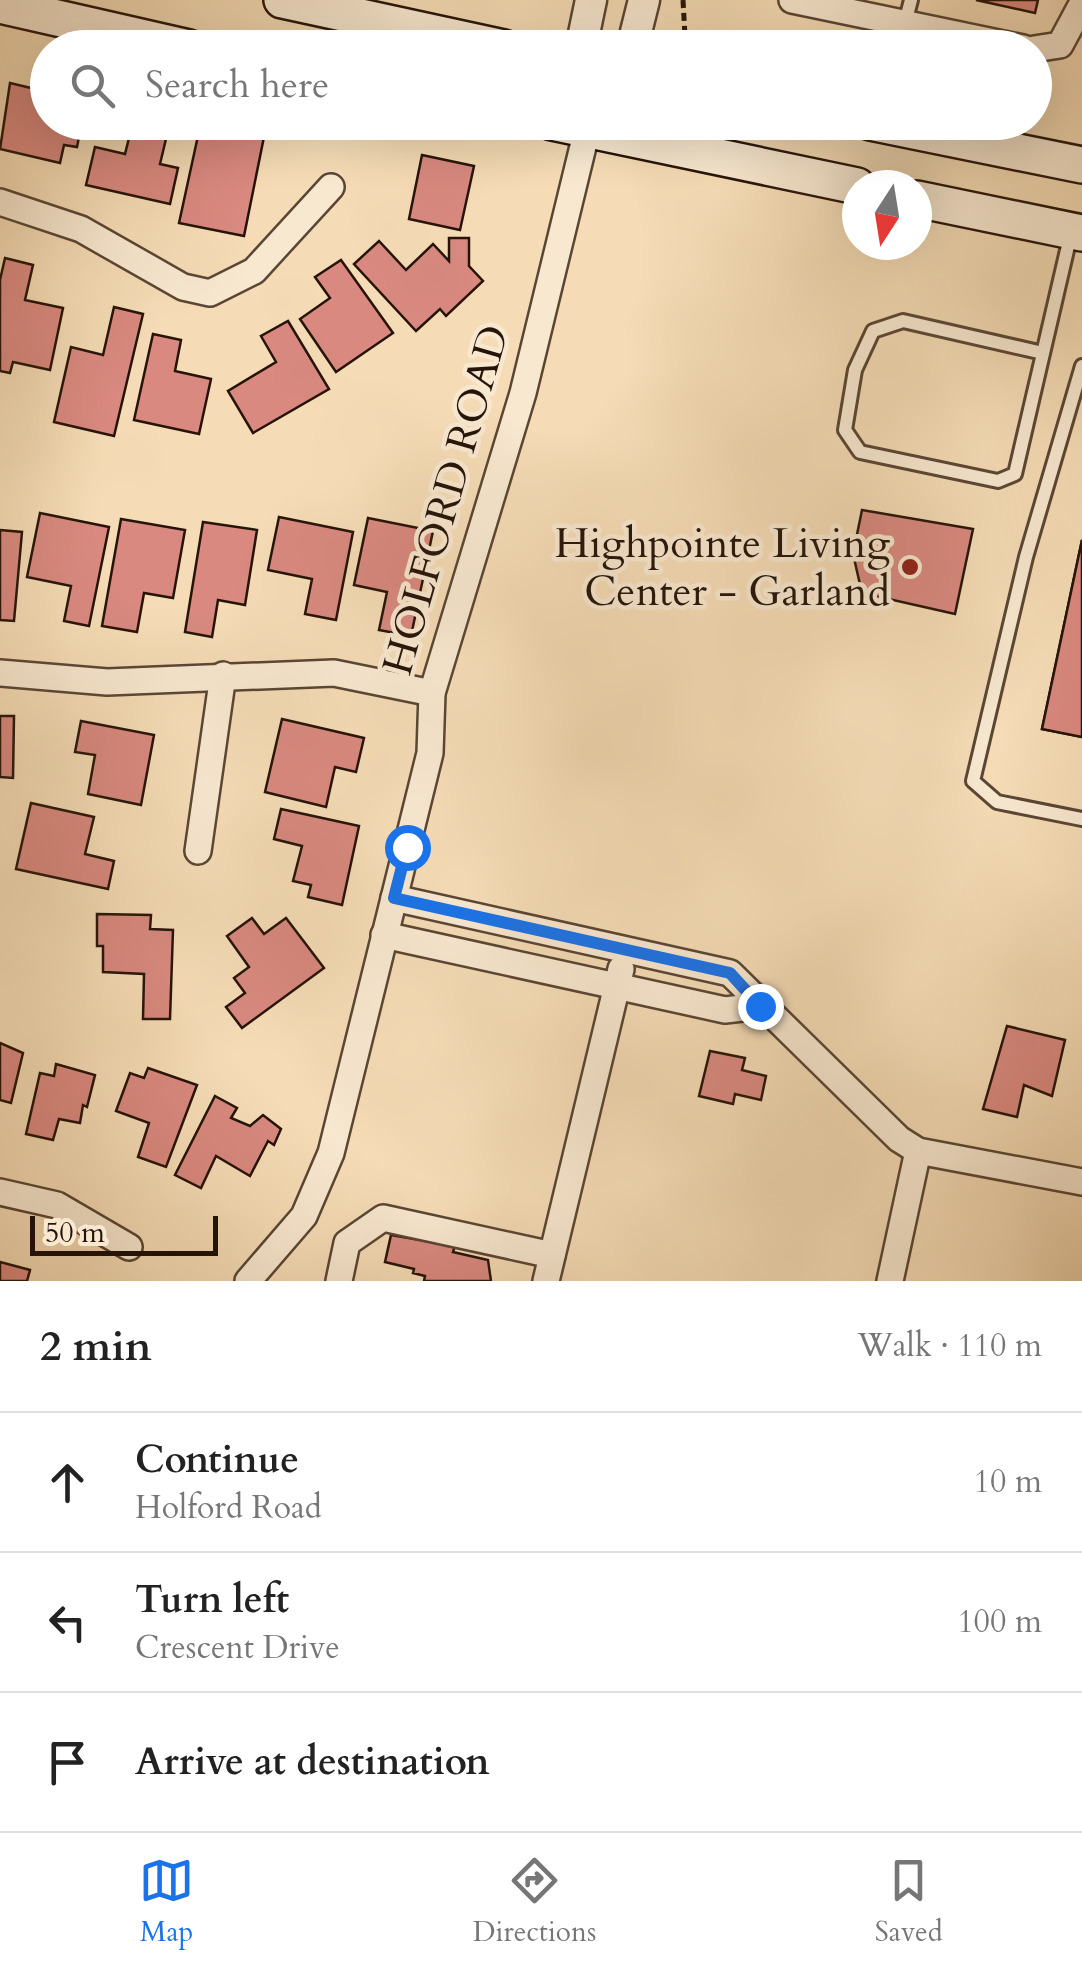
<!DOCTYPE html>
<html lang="en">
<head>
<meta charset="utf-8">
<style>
  body { margin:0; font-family:Cardo,serif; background:#f6f6f6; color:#222 }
  .compass { position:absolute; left:842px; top:170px; width:90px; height:90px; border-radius:50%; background:#fff; box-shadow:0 10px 40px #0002; rotate:192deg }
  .scale { position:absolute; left:30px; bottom:25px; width:188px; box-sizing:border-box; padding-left:10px; border:5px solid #261409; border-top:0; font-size:28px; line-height:35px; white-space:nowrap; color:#261409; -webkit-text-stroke:8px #f8e8d0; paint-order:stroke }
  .stop { position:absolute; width:30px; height:30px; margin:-22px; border:8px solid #1a73e8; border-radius:50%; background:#fff }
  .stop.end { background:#1a73e8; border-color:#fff; box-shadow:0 2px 10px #0008 }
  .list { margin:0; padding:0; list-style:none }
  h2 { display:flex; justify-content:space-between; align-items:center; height:130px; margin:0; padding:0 40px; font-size:42px }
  h2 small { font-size:32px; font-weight:400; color:#767676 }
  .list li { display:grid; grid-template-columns:65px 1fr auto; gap:30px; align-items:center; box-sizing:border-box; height:140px; padding:0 40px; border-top:2px solid #e0e0e0 }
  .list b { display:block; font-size:38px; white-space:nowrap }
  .list p { margin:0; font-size:32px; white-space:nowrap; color:#767676 }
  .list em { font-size:32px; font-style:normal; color:#767676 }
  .icon { flex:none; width:55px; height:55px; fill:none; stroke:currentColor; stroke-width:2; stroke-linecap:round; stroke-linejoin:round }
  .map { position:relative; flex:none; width:1082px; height:1281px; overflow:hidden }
  .search { position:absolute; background:#fff; box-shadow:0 10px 40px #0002; left:30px; right:30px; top:30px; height:110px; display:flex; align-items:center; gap:25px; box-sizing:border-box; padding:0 35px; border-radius:55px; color:#767676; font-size:38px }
  .sheet { height:550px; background:#fff }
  nav { display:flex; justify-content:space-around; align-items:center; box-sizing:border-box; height:140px; border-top:2px solid #e0e0e0; background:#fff; font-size:28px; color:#767676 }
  nav a { display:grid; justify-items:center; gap:5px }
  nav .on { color:#1a73e8 }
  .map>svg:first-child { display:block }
  .building { fill:#d98980; stroke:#261409; stroke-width:2.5 }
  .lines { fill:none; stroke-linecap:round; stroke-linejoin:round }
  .service-casing { stroke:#5a4634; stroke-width:18 }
  .minor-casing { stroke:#5a4634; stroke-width:30 }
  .tertiary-casing { stroke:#5a4634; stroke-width:35 }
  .secondary-casing { stroke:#261409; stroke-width:40 }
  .path { stroke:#261409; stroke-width:5; stroke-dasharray:8 5; stroke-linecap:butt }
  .service { stroke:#f8e8d0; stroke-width:12 }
  .minor { stroke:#f8e8d0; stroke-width:25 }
  .tertiary { stroke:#f8e8d0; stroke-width:30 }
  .secondary { stroke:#f8e8d0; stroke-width:35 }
  .route { stroke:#1a73e8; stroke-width:12 }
  .poi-dot { fill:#8f2418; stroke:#f8e8d0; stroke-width:4 }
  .labels { text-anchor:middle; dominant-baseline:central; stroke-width:9; stroke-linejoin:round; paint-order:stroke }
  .street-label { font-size:42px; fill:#261409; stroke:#f8e8d0 }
  .poi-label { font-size:42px; fill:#261409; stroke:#f8e8d0; text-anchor:end }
</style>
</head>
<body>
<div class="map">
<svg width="1082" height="1281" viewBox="0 0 1082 1281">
  <rect width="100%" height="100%" fill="#f5dcb6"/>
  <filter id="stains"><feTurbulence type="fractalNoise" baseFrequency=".002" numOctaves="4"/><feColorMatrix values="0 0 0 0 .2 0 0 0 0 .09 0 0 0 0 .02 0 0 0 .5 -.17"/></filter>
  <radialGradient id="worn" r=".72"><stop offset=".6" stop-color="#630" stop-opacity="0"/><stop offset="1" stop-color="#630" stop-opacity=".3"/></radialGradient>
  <!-- building -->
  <g class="building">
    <path d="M976,0H1038L1035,13Z"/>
    <path d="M10,83L48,92V122H82L77,147L64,145L60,163L0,149Z"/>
    <path d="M133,122H170L160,164L178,168L170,204L86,185L95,147L125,154Z"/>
    <path d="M201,122H267L244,236L179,223Z"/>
    <path d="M422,155L474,166L460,230L409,219Z"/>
    <path d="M449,238H469V266L483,281L446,316L440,309L416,331L354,264L379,241L406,270L433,244L449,261Z"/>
    <path d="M5,258L33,265L25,300L63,308L50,370L13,362L10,373L0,371V280Z"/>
    <path d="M341,260L393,333L336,372L300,319L330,298L315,277Z"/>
    <path d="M114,307L143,314L114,436L54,422L71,347L103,355Z"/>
    <path d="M288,321L329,389L253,433L228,391L276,362L261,336Z"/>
    <path d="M153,334L181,340L175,371L211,379L199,434L134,420Z"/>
    <path d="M862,510L973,529L955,614L862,593L853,554Z"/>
    <path d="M40,513L109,527L89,626L64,621L71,586L27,577Z"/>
    <path d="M279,517L353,532L336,620L305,614L312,579L268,570Z"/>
    <path d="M368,518L433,531L411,636L379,630L387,592L354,585Z"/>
    <path d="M121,519L185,530L173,598L144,593L137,632L102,626Z"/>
    <path d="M203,522L257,530L245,605L218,600L212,637L185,632Z"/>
    <path d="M0,530L22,532L14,621L0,620Z"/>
    <path d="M1082,540V737L1042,729Z"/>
    <path d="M1082,540V737L1042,729Z"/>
    <path d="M0,716H14L13,778L0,777Z"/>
    <path d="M282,719L364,738L356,772L335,767L326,807L265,792Z"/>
    <path d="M81,721L154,735L141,805L88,794L95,755L75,752Z"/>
    <path d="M31,803L94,817L85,854L114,861L108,889L16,869Z"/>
    <path d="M281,809L359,826L342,905L308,897L311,885L293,881L302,846L274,839Z"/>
    <path d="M97,914L151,915L150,929L173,930L170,1019H143L144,974L103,972V946H97Z"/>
    <path d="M252,918L264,934L286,918L324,968L242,1028L226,1007L245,993L234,978L249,967L227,936Z"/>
    <path d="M1007,1026L1065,1040L1052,1096L1024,1085L1017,1117L983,1109Z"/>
    <path d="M0,1043L23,1053L11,1103L0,1100Z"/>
    <path d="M710,1051L745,1058L742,1070L766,1076L761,1100L735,1094L733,1104L699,1096Z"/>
    <path d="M56,1064L95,1075L87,1107L83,1105L80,1123L59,1119L53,1140L26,1134L40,1073L54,1076Z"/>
    <path d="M148,1068L197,1085L166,1167L138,1157L149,1123L116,1111L130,1073L144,1078Z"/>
    <path d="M215,1096L237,1108L231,1118L250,1126L263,1115L281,1129L274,1145L268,1141L250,1176L216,1156L201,1188L175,1175Z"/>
    <path d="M391,1235L455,1246L453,1252L488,1260L491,1281H424L425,1276L413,1273L414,1269L385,1262Z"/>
    <path d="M0,1262L30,1270L27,1281H0Z"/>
  </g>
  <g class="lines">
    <!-- service casing -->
    <g class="service-casing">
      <g id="service">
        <path d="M905,23L911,0"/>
        <path d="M1043,353L903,321L873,331L855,370L845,430L860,452L998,481L1015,474C1034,394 1052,313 1071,233"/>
        <path d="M1082,366L1026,557L973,781L997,802L1082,819"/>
      </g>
    </g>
    <!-- minor casing -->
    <g class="minor-casing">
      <g id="minor">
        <path d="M792,0L1023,48"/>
        <path d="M1034,49L1060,45L1082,4"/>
        <path d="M0,202L81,229L183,287L210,293L254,271L331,187"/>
        <path d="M0,673L107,682L334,673L432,693"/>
        <path d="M198,851L223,675"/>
        <path d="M394,898L730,973L899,1139L918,1151L1082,1182"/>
        <path d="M384,935L725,1010L760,1006"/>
        <path d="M0,1192L57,1205L129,1247"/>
        <path d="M248,1281L304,1216L331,1153L430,753L432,693L523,393L587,130"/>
        <path d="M339,1281L347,1243L383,1218L552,1255"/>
        <path d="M546,1281L621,969"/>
        <path d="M890,1281L918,1151"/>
      </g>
    </g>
    <!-- tertiary casing -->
    <g class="tertiary-casing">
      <g id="tertiary">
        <path d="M581,48L591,0"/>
        <path d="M632,48L644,0"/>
      </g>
    </g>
    <!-- secondary casing -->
    <g class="secondary-casing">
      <g id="secondary">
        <path d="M282,0L504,48"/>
        <path d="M0,5L189,48"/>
        <path d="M552,122L857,186"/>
        <path d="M870,122L1082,165"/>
        <path d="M917,199L1082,233"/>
      </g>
    </g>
    <!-- path -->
    <path class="path" d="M683,0L685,36"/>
    <!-- service -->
    <use href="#service" class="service"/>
    <!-- minor -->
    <use href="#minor" class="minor"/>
    <!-- tertiary -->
    <use href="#tertiary" class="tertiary"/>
    <!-- secondary -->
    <use href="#secondary" class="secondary"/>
  </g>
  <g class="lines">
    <!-- route -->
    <path class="route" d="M407,847L394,898L730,973L760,1006"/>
  </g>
  <!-- markers -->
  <circle class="poi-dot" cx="910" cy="567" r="10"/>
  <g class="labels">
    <!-- street labels -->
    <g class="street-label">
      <text transform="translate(446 500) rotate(-74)">HOLFORD ROAD</text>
    </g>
    <!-- poi labels -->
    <g class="poi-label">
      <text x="890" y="543">Highpointe Living<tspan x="890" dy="48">Center - Garland</tspan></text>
    </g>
  </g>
  <rect width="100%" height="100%" filter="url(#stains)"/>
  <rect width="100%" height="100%" fill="url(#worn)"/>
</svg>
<svg class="compass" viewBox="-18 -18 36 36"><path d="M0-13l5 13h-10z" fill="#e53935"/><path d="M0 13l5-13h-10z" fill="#767676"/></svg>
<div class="scale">50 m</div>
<div class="stop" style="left:407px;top:847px"></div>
<div class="stop end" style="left:760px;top:1006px"></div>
<div class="search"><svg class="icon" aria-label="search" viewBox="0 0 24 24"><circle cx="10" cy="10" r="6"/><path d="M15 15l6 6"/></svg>Search here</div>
</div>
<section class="sheet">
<h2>2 min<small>Walk · 110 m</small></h2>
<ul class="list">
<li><svg class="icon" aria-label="ahead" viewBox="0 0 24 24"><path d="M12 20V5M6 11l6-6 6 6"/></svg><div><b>Continue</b><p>Holford Road</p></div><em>10 m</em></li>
<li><svg class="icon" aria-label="left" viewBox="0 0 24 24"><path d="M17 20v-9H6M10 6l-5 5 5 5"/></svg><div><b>Turn left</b><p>Crescent Drive</p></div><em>100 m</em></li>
<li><svg class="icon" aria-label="arrive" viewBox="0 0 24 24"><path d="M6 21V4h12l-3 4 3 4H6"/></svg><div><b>Arrive at destination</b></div></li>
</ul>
</section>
<nav>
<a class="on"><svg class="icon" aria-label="map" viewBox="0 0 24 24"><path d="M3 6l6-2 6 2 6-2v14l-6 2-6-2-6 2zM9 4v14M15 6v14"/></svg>Map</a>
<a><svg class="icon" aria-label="directions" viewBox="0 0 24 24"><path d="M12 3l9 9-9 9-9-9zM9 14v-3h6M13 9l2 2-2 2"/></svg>Directions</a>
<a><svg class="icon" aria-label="saved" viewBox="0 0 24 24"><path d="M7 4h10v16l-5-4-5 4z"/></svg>Saved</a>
</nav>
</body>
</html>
